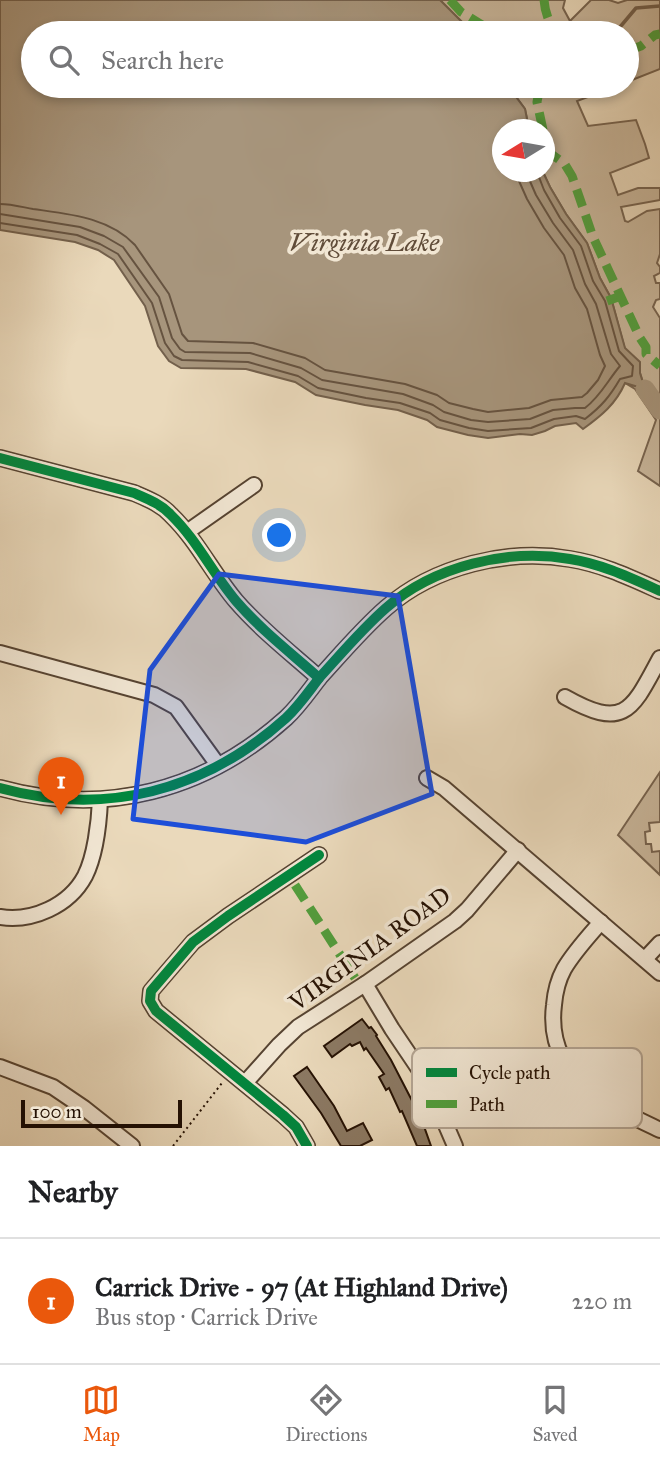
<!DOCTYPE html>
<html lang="en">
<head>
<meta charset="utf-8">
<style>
  body { margin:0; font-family:"IM FELL Great Primer",serif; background:#f6f6f6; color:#202124 }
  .compass { position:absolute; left:492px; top:119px; width:63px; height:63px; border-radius:50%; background:#fff; box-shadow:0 4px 10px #0003; rotate:259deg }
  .scale { position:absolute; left:21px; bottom:18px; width:161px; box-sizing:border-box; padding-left:7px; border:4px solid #251103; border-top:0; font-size:19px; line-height:24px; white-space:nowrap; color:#251103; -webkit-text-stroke:5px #f1e6d3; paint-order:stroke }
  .you { position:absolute; left:280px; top:536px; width:24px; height:24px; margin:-18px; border:5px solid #fff; border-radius:50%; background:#1a73e8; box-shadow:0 0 0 10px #1a73e833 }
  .badge { display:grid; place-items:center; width:46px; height:46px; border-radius:50%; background:#ea580c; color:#fff; font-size:23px; font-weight:700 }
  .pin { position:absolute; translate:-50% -58px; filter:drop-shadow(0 2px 4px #0008) }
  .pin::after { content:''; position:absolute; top:37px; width:24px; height:21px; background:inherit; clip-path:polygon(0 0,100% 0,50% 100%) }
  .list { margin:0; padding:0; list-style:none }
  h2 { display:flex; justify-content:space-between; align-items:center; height:91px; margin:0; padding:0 28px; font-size:30px }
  h2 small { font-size:23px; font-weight:400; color:#757577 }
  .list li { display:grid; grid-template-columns:46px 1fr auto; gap:21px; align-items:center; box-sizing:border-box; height:126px; padding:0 28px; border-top:2px solid #e0e0e0 }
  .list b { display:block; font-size:26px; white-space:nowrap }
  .list p { margin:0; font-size:23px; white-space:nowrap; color:#757577 }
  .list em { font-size:23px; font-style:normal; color:#757577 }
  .icon { flex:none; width:38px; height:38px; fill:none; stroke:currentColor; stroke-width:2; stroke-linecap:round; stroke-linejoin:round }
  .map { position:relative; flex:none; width:660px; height:1146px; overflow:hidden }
  .search { position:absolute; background:#fff; box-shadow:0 4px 10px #0003; left:21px; right:21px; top:21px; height:77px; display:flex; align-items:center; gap:18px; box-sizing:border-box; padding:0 24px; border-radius:38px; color:#757577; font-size:26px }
  .sheet { height:217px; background:#fff }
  nav { display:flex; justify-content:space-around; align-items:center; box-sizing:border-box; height:98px; border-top:2px solid #e0e0e0; background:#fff; font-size:19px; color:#757577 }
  nav a { display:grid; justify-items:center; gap:4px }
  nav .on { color:#ea580c }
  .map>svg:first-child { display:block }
  .green { fill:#c9b79c; stroke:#776450; stroke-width:2 }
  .water { fill:#a7957c; stroke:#73604c; stroke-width:2 }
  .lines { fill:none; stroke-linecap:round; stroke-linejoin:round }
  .shore { stroke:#665340; stroke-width:2 }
  .stream { stroke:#73604c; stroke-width:3.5 }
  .river { stroke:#a7957c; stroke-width:19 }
  .building { fill:#8b7963; stroke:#251103; stroke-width:2 }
  .minor-casing { stroke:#564331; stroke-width:18 }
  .path { stroke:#251103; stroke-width:2; stroke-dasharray:2 3.5; stroke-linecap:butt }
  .minor { stroke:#f1e6d3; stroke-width:14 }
  .quiet { stroke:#50a03d; stroke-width:9; stroke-dasharray:18 9; stroke-linecap:butt }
  .cycleway-casing { stroke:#f1e6d3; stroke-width:15 }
  .cycleway { stroke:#00873e; stroke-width:10 }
  .marked { fill:#1d4ed8; fill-opacity:0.2; stroke:#1d4ed8; stroke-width:5; stroke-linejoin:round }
  .labels { text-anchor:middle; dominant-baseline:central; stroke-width:7; stroke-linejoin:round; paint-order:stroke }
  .street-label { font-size:24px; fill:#251103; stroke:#f1e6d3 }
  .water-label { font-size:26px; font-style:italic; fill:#604c39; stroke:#f1e6d3 }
  .key { fill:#f1e6d3; stroke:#b4a695; stroke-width:2 }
  .key-label { font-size:19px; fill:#251103 }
</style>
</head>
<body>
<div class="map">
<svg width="660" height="1146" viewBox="0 0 660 1146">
  <rect width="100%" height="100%" fill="#ead9bb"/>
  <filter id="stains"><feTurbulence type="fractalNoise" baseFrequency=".00286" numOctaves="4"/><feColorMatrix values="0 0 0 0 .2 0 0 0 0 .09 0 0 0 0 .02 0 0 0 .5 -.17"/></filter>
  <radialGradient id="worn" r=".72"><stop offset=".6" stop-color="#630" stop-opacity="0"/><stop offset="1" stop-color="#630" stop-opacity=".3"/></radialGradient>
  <!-- green -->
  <g class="green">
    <path d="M440,0H565L563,8L570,21L591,0H609L618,3L627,0H660V69L627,82V33H473Z"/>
    <path d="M508,86H617L577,101L588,126L636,120L645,144L649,158L610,173L618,195L638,188H660V200L621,207L625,221L628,222L647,211L660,209V254L657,263L660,267V273L654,276L656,283H660V299L656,300L653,307L660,318V486L638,471L656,420L635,389L625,383L645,389L640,373L632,375L611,298L600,278L587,243L566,214L550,187L543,172H544V130L529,129L525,109Z"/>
    <path d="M660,772V822L649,823L650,831L645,832L646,844H651L652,852L660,851V875L618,835Z"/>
  </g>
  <!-- water -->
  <path class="water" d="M0,0H440L473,33H33V86H508L525,109L529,129L503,130V172H543L550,187L566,214L587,243L600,278L611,298L625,348L640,362V373L645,389L625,383C616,404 601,416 583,429L576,423L555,426L545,431L532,435L520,434L488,438L468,435L437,427L427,420L398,410L365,405L316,395L295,382L246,369L181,368L169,361L158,346L145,306L114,260L98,250L75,242L0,230Z"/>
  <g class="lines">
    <!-- shore -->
    <g class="shore">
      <path d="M0,204C11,204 22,207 33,209C68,214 109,217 135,245L169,294L182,334L188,341L253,343L305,358L325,370L405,384L437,395L449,403L473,409L488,412L529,408L551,400L582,397L587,393L598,380L605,366L600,355L587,309L575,288L564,255L544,228L527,199L519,181L518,172"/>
      <path d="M0,214L80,227L104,236L123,247L159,297L172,338L180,349L185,352L250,353L301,368L322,380L403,394L433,405L444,412L471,420L488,422L530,419L553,410L575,408H585C600,397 608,380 620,366L611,354L596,304L585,284L573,250L553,223L536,195L529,179L528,172"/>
      <path d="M0,223L77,235L100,244L118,254L152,303L165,343L174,356L182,360L248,362L298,376L318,388L366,398L400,403L430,413L440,420L469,428L488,431L531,428L554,419L576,416L585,419C602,406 610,396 620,379L632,376L633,366L619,351L605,301L593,281L581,246L560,218L544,190L537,172"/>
    </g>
    <!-- stream -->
    <path class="stream" d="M615,33L636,8L660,6"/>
    <!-- river -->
    <path class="river" d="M645,389L660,410"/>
  </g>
  <!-- building -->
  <g class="building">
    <path d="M362,1019L369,1028L371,1027L377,1035L376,1036L391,1060L421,1118L431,1146H417L402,1111L400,1112L389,1088L386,1090L379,1077L384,1074L366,1048L364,1050L360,1042L352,1046L350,1044L332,1057L324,1046Z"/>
    <path d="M307,1067L334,1106L347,1131L363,1123L372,1140L360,1146H341L321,1113L294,1076Z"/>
  </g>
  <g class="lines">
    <!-- minor casing -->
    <g class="minor-casing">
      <g id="minor">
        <path d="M0,458L134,493C148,499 161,504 171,515C197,540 213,574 236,601C261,630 291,653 319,678"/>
        <path d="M187,532L254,485"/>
        <path d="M0,653L154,695L176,707L218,765"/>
        <path d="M565,697C625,731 632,710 660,658"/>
        <path d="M427,778L444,788L660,973"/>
        <path d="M0,788C105,817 205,791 286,718C299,706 309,691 320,677C341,654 362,629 386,608C434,566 508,548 570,559C602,564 631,578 660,591"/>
        <path d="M0,917C32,922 69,906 85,876C95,856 99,823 100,800"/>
        <path d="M601,922C588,937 574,952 564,969C558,980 555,993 554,1005C549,1045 566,1074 598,1097C616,1110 640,1120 660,1130"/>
        <path d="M645,959L660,943"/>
        <path d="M365,984L392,1029L427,1081L455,1146"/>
        <path d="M0,1067L53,1087L84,1108L132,1146"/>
        <path d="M245,1083L279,1045L298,1027L365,984L455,921L467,910L518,850"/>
        <path d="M307,1146L296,1127L283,1115L156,1011L150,1001L151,991L193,942L228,916L319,855"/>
      </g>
    </g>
    <!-- path -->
    <path class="path" d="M173,1146L222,1083"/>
    <!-- minor -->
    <use href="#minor" class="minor"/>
    <!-- quiet -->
    <g class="quiet">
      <path d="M450,0L461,12L495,33"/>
      <path d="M544,0C545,13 549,23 557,33"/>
      <path d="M627,51L641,46L655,35L660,34"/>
      <path d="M540,86L537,102L543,130"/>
      <path d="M544,149L564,163L572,176L593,237L640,338L646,347V354L660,366"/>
      <path d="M607,301L621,296"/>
      <path d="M295,885L355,978"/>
    </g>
    <!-- cycleway casing -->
    <g class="cycleway-casing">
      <g id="cycleway">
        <path d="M0,458L134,493C148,499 161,504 171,515C197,540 213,574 236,601C261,630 291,653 319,678"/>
        <path d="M0,788C105,817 205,791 286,718C299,706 309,691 320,677C341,654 362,629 386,608C434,566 508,548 570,559C602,564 631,578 660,591"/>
        <path d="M307,1146L296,1127L283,1115L156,1011L150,1001L151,991L193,942L228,916L319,855"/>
      </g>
    </g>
    <!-- cycleway -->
    <use href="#cycleway" class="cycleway"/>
  </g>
  <!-- marked area -->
  <path class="marked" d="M219,574L398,596L432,794L306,842L133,819L150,670Z"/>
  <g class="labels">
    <!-- street labels -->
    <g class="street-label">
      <text transform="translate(370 949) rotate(-36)">VIRGINIA ROAD</text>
    </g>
    <!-- water labels -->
    <g class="water-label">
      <text x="364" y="242">Virginia Lake</text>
    </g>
  </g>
  <!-- legend -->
  <rect x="412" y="1048" width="230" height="80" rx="10" class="key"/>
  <rect x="426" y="1068" width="31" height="9" fill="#00873e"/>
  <rect x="426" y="1100" width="31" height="8" fill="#50a03d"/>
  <g class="key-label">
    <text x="469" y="1079">Cycle path</text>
    <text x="469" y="1111">Path</text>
  </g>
  <rect width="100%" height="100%" filter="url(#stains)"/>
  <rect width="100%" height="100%" fill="url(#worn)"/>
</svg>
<svg class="compass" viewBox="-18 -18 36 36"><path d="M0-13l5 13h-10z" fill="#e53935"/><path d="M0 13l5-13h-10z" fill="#757577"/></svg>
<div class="scale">100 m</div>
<div class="you"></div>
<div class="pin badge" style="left:61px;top:815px">1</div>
<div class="search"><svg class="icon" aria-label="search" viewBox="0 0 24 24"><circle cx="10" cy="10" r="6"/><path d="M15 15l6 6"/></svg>Search here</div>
</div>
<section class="sheet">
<h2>Nearby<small></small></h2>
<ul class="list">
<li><span class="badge">1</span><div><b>Carrick Drive - 97 (At Highland Drive)</b><p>Bus stop · Carrick Drive</p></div><em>220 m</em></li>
</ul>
</section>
<nav>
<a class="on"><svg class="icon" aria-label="map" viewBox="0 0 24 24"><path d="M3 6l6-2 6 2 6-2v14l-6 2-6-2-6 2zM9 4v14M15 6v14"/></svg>Map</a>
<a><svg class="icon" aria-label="directions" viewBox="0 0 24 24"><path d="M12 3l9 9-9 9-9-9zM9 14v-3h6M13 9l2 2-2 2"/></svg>Directions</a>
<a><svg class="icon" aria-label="saved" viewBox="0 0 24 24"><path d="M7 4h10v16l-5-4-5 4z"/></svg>Saved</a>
</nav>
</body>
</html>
